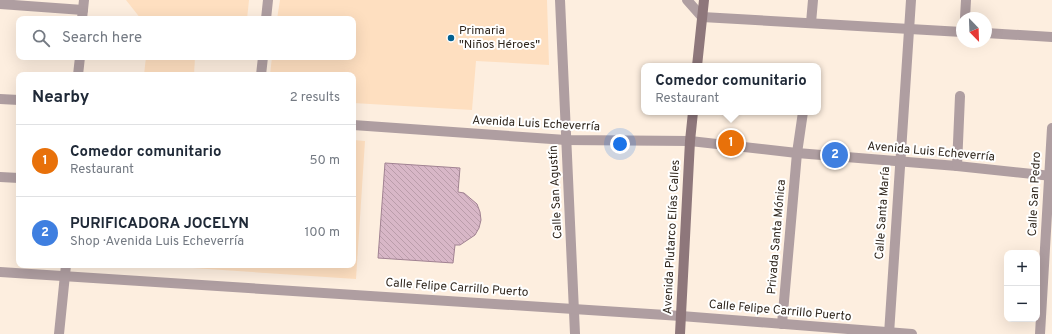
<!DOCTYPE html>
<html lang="en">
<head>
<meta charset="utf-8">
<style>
  body { margin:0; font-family:Overpass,sans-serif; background:#f2f2f3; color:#1f2937 }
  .controls { position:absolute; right:12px; bottom:12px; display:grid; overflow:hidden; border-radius:8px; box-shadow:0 4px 16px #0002 }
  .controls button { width:36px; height:36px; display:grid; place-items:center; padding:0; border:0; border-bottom:1px solid #e0e1e3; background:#fff; color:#1f2937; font:20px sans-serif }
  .compass { position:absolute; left:956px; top:12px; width:36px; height:36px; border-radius:50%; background:#fff; box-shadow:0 4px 16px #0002; rotate:157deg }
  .you { position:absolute; left:620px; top:144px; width:14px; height:14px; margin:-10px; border:3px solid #fff; border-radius:50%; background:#1a73e8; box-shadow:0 0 0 6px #1a73e833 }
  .badge { display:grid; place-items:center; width:26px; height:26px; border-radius:50%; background:#d93025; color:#fff; font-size:13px; font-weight:700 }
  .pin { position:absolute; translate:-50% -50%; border:2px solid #fff; box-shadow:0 1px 4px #0006 }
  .popup { position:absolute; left:641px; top:63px; width:180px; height:52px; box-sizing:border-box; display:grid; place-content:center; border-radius:8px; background:#fff; filter:drop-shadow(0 1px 3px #0005); font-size:13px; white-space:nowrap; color:#747a83 }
  .popup b { font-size:15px; color:#1f2937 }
  .popup::after { content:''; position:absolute; left:50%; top:100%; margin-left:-8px; border:8px solid transparent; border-top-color:#fff }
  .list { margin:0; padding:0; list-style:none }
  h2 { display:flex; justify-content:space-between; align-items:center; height:52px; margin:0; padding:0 16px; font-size:17px }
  h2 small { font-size:13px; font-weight:400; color:#747a83 }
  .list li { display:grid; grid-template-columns:26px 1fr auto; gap:12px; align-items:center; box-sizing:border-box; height:72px; padding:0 16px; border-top:1px solid #e0e1e3 }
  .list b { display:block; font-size:15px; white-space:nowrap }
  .list p { margin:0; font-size:13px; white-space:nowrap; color:#747a83 }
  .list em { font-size:13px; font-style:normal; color:#747a83 }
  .icon { flex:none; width:22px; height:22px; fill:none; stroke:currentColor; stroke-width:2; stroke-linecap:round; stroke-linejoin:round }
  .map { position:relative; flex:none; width:1052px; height:334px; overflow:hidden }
  .search { position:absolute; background:#fff; box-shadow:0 4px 16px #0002; left:16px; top:16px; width:340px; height:44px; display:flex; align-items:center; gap:10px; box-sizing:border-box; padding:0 14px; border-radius:8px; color:#747a83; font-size:15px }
  .panel { position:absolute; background:#fff; box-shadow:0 4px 16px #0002; left:16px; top:72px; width:340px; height:196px; border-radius:8px }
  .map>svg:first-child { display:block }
  .built { fill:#fedfc0 }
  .building { fill:url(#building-back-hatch); stroke:#a18292 }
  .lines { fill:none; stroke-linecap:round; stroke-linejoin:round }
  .street { stroke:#af9ea1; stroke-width:10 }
  .secondary { stroke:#8e777b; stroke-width:10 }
  .poi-dot { fill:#026191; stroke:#fff; stroke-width:1.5 }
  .labels { text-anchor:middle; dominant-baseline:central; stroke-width:4; stroke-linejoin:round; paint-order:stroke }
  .poi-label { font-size:12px; fill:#2f261d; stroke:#fff; text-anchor:start }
  .street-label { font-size:12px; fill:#2f261d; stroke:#fff }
</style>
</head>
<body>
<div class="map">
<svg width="1052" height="334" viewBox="0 0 1052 334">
  <defs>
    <pattern id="building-back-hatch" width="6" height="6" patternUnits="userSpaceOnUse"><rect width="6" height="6" fill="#d8b7c7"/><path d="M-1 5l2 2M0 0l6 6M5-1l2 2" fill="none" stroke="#ba9daa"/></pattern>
  </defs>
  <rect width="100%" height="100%" fill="#fdeedf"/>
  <!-- built -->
  <g class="built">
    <path d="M126,0H249L247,19H141Z"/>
    <path d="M280,0H547L549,65L476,61L472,110L353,103V75H270L272,57H353V19H277Z"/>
    <path d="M146,57H195L194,75H144Z"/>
    <path d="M353,140L365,141L356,279L148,265H353Z"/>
  </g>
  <!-- building -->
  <path class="building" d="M385,163L460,168L458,192L464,193L477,204L480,212L481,220L479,228L475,235L460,245H455L453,263L378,258Z"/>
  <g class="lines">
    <!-- street -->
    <g class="street">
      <path d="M560,0L575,334"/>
      <path d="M687,0L702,17L962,32"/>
      <path d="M0,4L83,10"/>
      <path d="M965,18L966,0"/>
      <path d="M82,19L84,0"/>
      <path d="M266,19L268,0"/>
      <path d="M811,23L813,0"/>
      <path d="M986,33L1052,37"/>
      <path d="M78,75L80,57"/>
      <path d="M261,75L263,57"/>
      <path d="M0,99L19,100"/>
      <path d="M353,125L566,140L690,141L797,153L957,166L1052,176"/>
      <path d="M957,166L960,96"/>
      <path d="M0,177L19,178"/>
      <path d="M0,272L681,316L912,334"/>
      <path d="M782,324L797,153L803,112"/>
      <path d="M59,334L66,265"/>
      <path d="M889,334L911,0"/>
      <path d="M1040,334L1052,128"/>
    </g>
    <!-- secondary -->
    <g class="secondary">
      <path d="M697,66L704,0"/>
      <path d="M680,334L690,141L693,112"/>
    </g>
  </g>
  <!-- markers -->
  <circle class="poi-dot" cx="451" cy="38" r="4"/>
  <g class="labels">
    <!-- poi labels -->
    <g class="poi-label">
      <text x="459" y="31">Primaria<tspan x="459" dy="14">"Niños Héroes"</tspan></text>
    </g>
    <!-- street labels -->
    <g class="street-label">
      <text transform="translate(536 124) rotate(3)">Avenida Luis Echeverría</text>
      <text transform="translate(931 152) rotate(5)">Avenida Luis Echeverría</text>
      <text transform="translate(556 192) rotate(-93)">Calle San Agustín</text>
      <text transform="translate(1035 194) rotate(-87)">Calle San Pedro</text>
      <text transform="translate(883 213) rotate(-86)">Calle Santa María</text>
      <text transform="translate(672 237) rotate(-87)">Avenida Plutarco Elías Calles</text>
      <text transform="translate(777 237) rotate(-85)">Privada Santa Mónica</text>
      <text transform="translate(457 288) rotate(4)">Calle Felipe Carrillo Puerto</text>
      <text transform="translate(780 311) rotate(5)">Calle Felipe Carrillo Puerto</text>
    </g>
  </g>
</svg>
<div class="controls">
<button>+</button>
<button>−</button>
</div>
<svg class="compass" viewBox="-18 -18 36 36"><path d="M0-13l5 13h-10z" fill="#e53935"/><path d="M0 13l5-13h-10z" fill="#747a83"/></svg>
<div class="you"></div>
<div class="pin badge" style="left:731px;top:143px;background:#e8710a">1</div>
<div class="popup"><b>Comedor comunitario</b>Restaurant</div>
<div class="pin badge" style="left:835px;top:155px;background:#3f7fe0">2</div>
<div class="search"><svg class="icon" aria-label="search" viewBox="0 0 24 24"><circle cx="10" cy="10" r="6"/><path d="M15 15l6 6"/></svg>Search here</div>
<section class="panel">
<h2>Nearby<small>2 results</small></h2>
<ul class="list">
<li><span class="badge" style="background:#e8710a">1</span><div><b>Comedor comunitario</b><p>Restaurant</p></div><em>50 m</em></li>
<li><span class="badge" style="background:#3f7fe0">2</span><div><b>PURIFICADORA JOCELYN</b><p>Shop · Avenida Luis Echeverría</p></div><em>100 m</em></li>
</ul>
</section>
</div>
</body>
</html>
